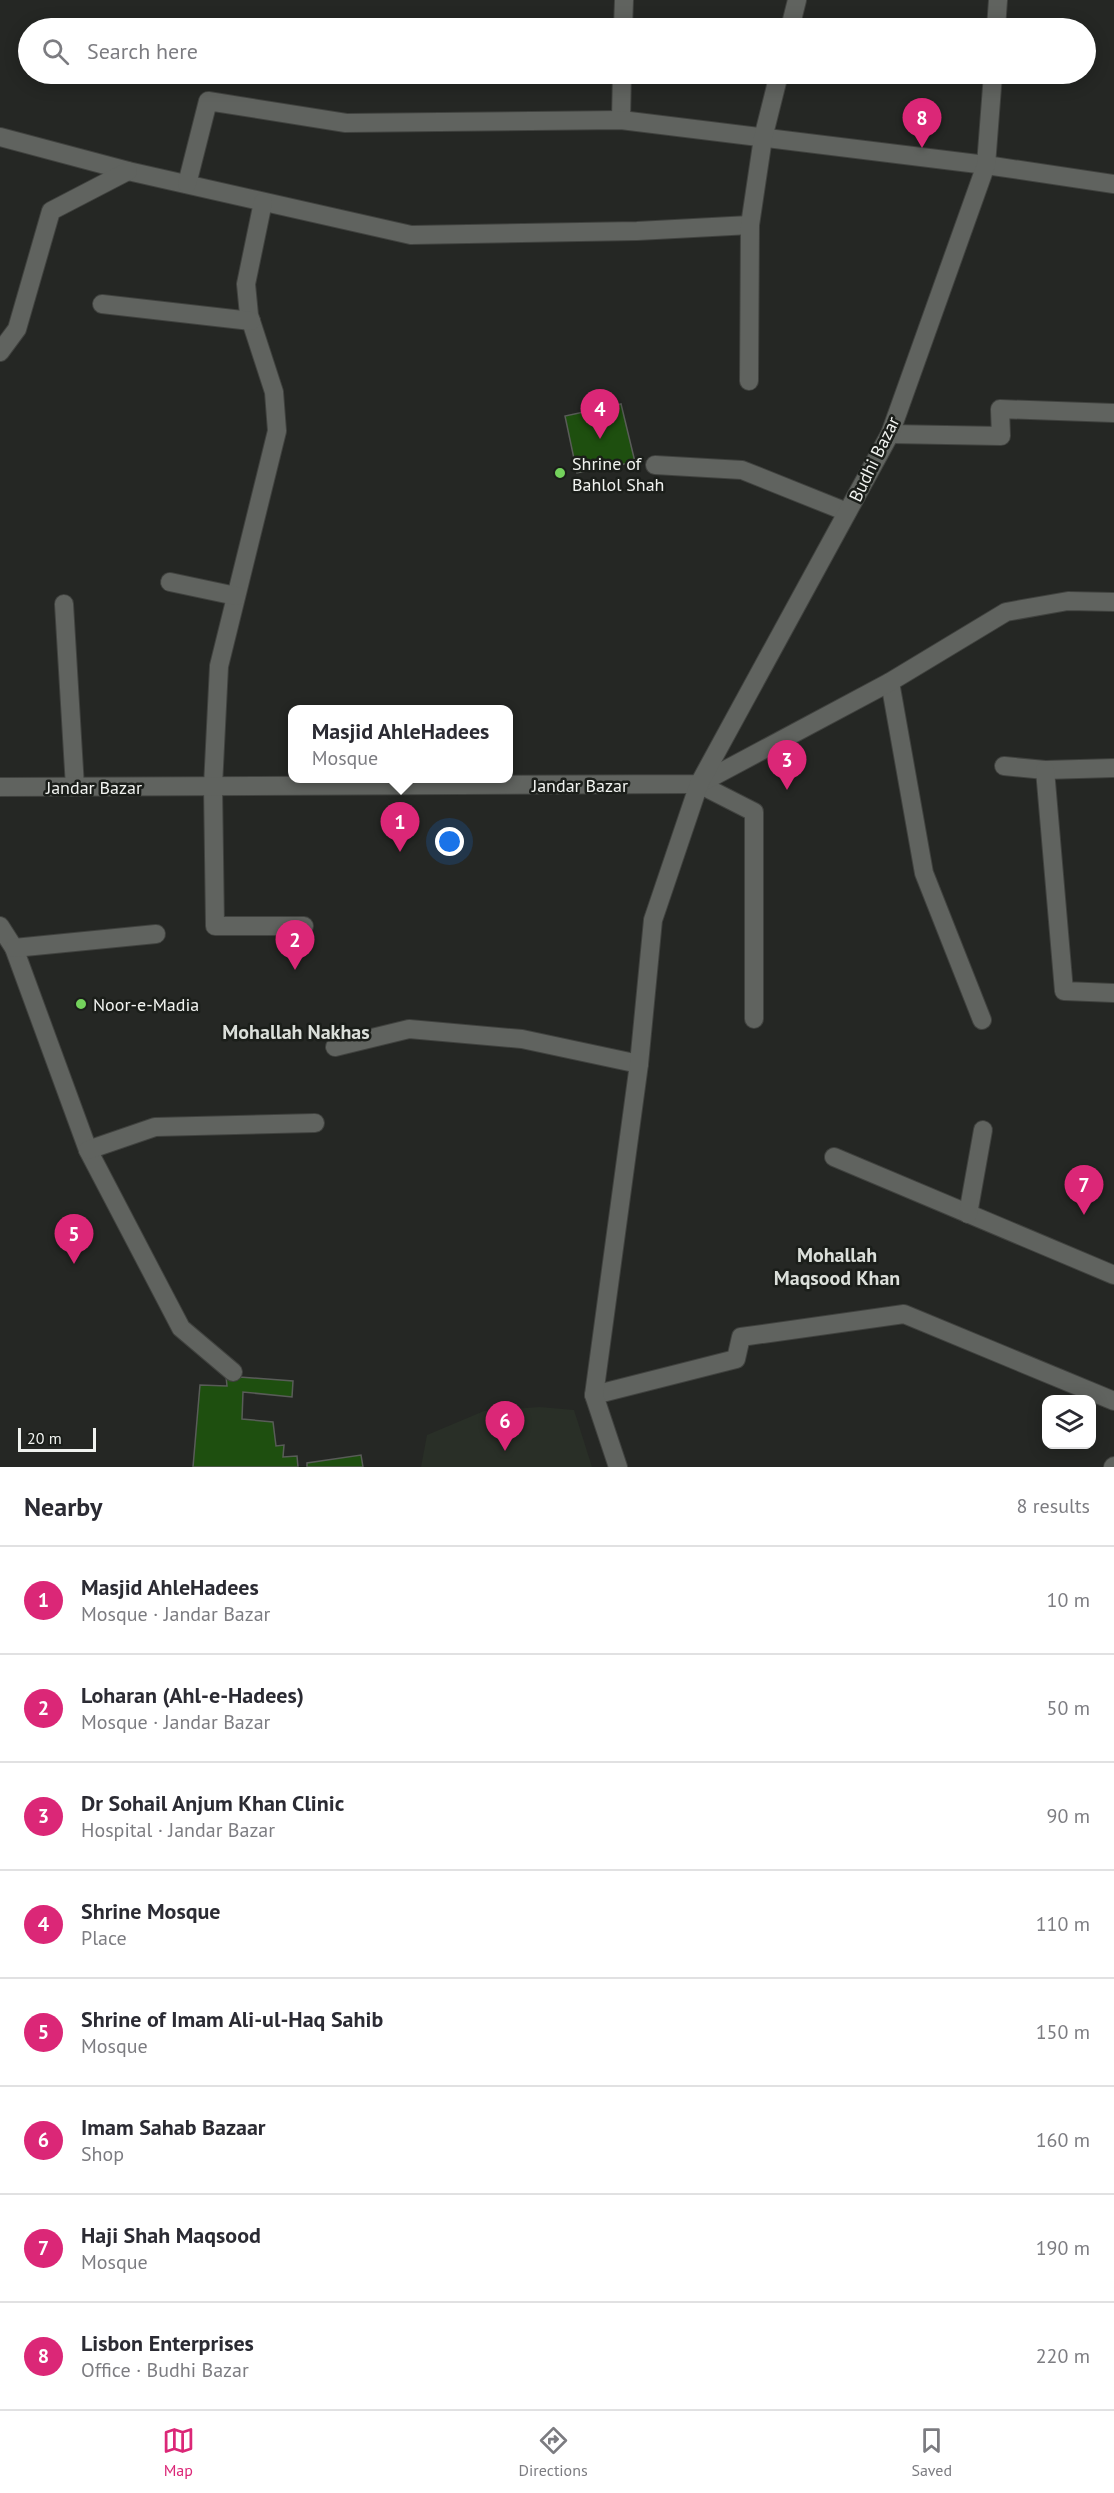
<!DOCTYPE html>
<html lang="en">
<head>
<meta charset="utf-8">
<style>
  body { margin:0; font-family:"PT Sans",sans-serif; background:#f2f2f3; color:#2b2b33 }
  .controls { position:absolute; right:18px; bottom:18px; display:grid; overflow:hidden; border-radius:12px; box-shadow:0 3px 15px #0003 }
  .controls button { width:54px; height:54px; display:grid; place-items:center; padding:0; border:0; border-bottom:2px solid #e1e1e2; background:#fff; color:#2b2b33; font:30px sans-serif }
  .scale { position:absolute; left:18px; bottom:15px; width:78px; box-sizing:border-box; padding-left:6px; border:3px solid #f1f3f0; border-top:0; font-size:16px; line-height:21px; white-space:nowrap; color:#f1f3f0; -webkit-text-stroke:4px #1b1e1a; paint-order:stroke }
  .you { position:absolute; left:450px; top:842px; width:21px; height:21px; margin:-15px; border:4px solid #fff; border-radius:50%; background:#1a73e8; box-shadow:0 0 0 9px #1a73e833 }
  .badge { display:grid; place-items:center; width:39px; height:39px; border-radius:50%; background:#db2777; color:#fff; font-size:20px; font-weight:700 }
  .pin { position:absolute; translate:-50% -50px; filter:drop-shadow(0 2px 3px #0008) }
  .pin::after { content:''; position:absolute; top:32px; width:21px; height:18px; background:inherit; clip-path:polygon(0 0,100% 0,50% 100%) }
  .popup { position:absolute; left:288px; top:705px; width:225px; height:78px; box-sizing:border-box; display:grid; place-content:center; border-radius:12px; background:#fff; filter:drop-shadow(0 2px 4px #0005); font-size:20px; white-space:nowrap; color:#7c7c81 }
  .popup b { font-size:22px; color:#2b2b33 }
  .popup::after { content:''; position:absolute; left:50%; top:100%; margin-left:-12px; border:12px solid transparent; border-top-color:#fff }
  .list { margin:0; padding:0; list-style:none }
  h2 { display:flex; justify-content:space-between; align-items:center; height:78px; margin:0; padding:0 24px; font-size:26px }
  h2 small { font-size:20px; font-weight:400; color:#7c7c81 }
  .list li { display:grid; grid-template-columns:39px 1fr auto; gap:18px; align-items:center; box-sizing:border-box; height:108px; padding:0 24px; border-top:2px solid #e1e1e2 }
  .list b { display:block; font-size:22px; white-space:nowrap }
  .list p { margin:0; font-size:20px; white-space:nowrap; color:#7c7c81 }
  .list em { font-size:20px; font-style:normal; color:#7c7c81 }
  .icon { flex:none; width:33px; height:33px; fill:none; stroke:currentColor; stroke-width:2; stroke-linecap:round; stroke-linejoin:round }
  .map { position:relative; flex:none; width:1114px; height:1467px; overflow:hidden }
  .search { position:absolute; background:#fff; box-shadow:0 3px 15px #0003; left:18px; right:18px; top:18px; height:66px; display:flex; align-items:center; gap:15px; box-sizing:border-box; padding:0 21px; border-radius:33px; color:#7c7c81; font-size:22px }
  .sheet { height:942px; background:#fff }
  nav { display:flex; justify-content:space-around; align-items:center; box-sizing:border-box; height:84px; border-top:2px solid #e1e1e2; background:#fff; font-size:16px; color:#7c7c81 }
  nav a { display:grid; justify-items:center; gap:3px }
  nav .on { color:#db2777 }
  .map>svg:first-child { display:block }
  .built { fill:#292f27 }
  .building { fill:#1e4f0f; stroke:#595c58; stroke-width:1.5 }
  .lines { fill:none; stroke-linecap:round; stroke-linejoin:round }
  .minor-casing { stroke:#40423f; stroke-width:20 }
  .minor { stroke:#60635f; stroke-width:18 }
  .poi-dot { fill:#74d25c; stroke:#1b1e1a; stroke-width:2 }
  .labels { text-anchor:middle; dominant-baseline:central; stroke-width:5; stroke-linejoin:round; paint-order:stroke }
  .street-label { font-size:18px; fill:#f1f3f0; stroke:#1b1e1a }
  .poi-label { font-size:18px; fill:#f1f3f0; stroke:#1b1e1a; text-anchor:start }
  .neighbourhood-label { font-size:20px; font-weight:bold; fill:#dbdfda; stroke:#1b1e1a }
</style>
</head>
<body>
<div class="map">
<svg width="1114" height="1467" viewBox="0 0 1114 1467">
  <rect width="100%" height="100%" fill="#252724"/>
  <!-- built -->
  <path class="built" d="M540,1407L574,1410L592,1467H421L427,1435L484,1411Z"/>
  <!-- building -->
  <g class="building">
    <path d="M621,404L635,462L577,473L565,416Z"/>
    <path d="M226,1376L293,1381L292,1397L243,1392L242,1419L273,1422L276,1446L284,1445L283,1457L297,1456L298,1467H193L200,1385L227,1386Z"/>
    <path d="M361,1455L363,1467H307V1463Z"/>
  </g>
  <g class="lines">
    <!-- minor casing -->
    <g class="minor-casing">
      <g id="minor">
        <path d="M623,28L624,0"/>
        <path d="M790,28L797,0"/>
        <path d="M996,28L998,0"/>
        <path d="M621,120L622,74"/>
        <path d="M0,137L128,171L411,235L637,231L750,225"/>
        <path d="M187,184L208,101L346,123L621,120L986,165L1114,184"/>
        <path d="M263,202L246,284L249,315L274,392L277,431L219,666L213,786L215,926H304"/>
        <path d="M102,304L251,321"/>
        <path d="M0,352L17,329L51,211L128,171"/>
        <path d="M749,381L750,225L763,138L779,74"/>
        <path d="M890,434L1001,436L1000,409L1114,413"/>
        <path d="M655,465L742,470L847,512"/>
        <path d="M170,582L236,596"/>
        <path d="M64,604L75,787"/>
        <path d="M890,682L924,873L982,1020"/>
        <path d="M1004,766L1045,770L1114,768"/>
        <path d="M1045,770L1064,991L1114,993"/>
        <path d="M699,784L754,812V1019"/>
        <path d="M0,787L699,784L890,682L1006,612L1068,601L1114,602"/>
        <path d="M0,926L14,948L88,1150L181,1328L233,1372"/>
        <path d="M14,948L156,934"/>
        <path d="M335,1047L409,1029L522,1039L639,1064"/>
        <path d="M88,1150L155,1127L315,1123"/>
        <path d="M834,1157L1114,1275"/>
        <path d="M968,1214L983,1130"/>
        <path d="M594,1395L736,1359L741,1337L904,1314L1114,1401"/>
        <path d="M618,1467L594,1395L639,1064L653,920L699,784L890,434L986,165L993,74"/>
        <path d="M1113,1467L1114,1466"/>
      </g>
    </g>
    <!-- minor -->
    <use href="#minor" class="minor"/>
  </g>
  <!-- markers -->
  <g class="poi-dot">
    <circle cx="560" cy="473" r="6"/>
    <circle cx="81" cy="1004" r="6"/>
  </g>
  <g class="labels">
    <!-- street labels -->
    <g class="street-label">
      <text transform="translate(874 459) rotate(-64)">Budhi Bazar</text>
      <text x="580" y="785">Jandar Bazar</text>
      <text x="94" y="787">Jandar Bazar</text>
    </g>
    <!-- poi labels -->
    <g class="poi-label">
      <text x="572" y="463">Shrine of<tspan x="572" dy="21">Bahlol Shah</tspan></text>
      <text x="93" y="1004">Noor-e-Madia</text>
    </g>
    <!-- neighbourhood labels -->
    <g class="neighbourhood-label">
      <text x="296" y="1032">Mohallah Nakhas</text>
      <text x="837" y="1255">Mohallah<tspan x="837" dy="23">Maqsood Khan</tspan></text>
    </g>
  </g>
</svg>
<div class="controls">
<button><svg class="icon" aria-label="layers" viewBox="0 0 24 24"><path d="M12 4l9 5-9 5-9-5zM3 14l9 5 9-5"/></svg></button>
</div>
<div class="scale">20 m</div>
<div class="you"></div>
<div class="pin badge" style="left:400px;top:852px">1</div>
<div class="popup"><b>Masjid AhleHadees</b>Mosque</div>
<div class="pin badge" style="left:295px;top:970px">2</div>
<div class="pin badge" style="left:787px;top:790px">3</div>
<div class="pin badge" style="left:600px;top:439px">4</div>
<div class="pin badge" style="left:74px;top:1264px">5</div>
<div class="pin badge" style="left:505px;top:1451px">6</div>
<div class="pin badge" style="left:1084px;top:1215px">7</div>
<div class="pin badge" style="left:922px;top:148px">8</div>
<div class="search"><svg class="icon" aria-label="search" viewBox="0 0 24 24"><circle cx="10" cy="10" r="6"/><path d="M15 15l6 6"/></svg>Search here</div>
</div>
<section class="sheet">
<h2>Nearby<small>8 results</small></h2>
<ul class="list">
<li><span class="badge">1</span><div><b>Masjid AhleHadees</b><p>Mosque · Jandar Bazar</p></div><em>10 m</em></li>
<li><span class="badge">2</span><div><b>Loharan (Ahl-e-Hadees)</b><p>Mosque · Jandar Bazar</p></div><em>50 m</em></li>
<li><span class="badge">3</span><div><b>Dr Sohail Anjum Khan Clinic</b><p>Hospital · Jandar Bazar</p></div><em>90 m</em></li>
<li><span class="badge">4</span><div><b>Shrine Mosque</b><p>Place</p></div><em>110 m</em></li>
<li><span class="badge">5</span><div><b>Shrine of Imam Ali-ul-Haq Sahib</b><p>Mosque</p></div><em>150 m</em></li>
<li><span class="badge">6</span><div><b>Imam Sahab Bazaar</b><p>Shop</p></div><em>160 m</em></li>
<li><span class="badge">7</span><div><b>Haji Shah Maqsood</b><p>Mosque</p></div><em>190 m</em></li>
<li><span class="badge">8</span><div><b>Lisbon Enterprises</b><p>Office · Budhi Bazar</p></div><em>220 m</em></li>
</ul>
</section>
<nav>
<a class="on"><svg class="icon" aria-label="map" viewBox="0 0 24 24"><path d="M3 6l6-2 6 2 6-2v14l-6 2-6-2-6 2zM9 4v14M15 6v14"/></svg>Map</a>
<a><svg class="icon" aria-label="directions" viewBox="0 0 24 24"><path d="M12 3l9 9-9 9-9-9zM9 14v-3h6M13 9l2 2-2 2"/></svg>Directions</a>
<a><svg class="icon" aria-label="saved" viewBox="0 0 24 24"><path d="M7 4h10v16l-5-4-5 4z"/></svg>Saved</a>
</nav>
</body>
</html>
